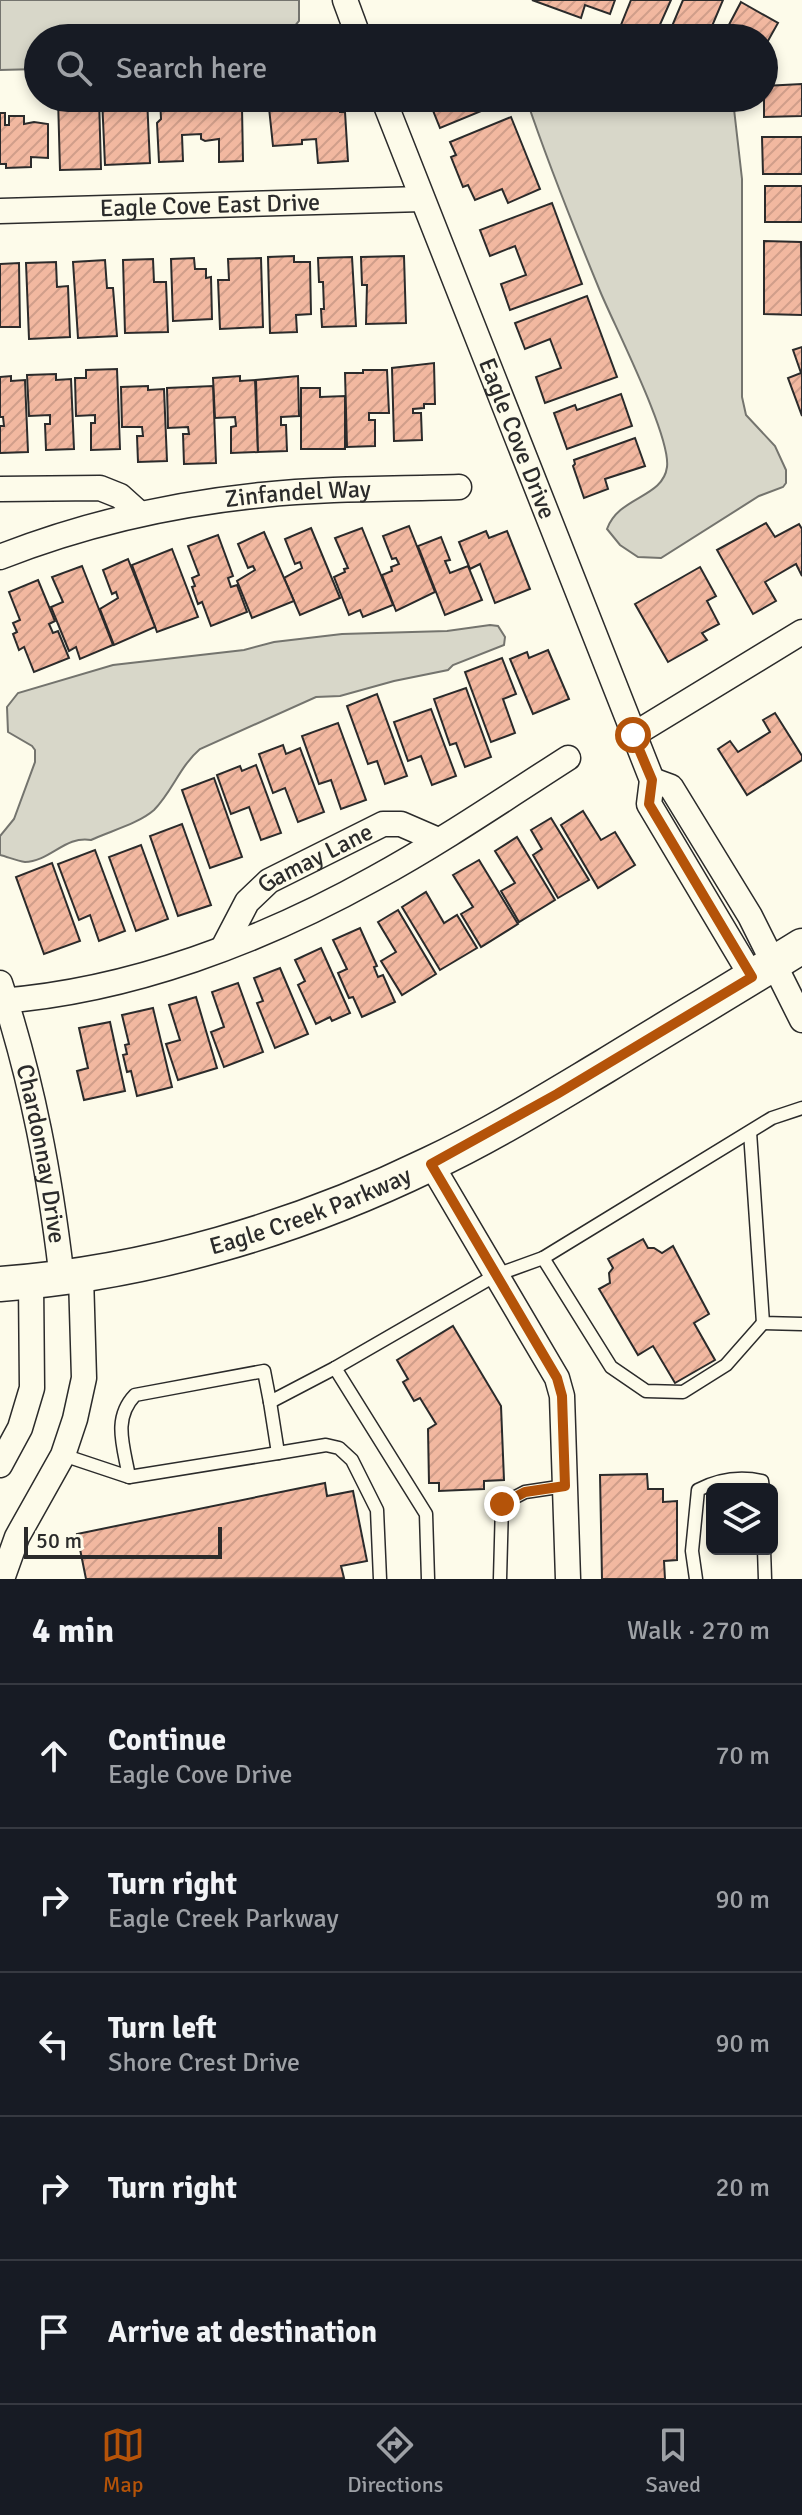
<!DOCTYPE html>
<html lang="en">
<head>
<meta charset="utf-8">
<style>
  body { margin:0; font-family:Signika,sans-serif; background:#242831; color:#f1f3f6 }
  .controls { position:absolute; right:24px; bottom:24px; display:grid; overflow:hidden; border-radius:12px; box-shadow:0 4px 12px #0003 }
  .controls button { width:72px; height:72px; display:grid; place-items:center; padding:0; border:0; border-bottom:2px solid #363941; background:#171b24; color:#f1f3f6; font:40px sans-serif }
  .scale { position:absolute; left:24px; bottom:20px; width:198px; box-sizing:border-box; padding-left:8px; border:4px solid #2b2b2b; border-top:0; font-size:22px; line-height:28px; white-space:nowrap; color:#2b2b2b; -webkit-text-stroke:6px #fdfbea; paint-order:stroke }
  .stop { position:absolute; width:24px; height:24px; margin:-18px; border:6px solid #b45309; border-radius:50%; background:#fff }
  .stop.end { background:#b45309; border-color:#fff; box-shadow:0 2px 8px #0008 }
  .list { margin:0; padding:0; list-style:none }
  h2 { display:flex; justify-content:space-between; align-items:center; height:104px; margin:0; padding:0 32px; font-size:34px }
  h2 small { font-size:26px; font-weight:400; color:#9ea1a6 }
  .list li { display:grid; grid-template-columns:52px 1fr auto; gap:24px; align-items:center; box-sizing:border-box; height:144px; padding:0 32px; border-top:2px solid #363941 }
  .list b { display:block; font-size:30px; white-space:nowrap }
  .list p { margin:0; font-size:26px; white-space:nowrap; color:#9ea1a6 }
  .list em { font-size:26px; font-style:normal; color:#9ea1a6 }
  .icon { flex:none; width:44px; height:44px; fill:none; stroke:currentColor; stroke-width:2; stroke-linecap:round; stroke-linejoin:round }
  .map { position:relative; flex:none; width:802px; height:1579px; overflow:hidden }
  .search { position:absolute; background:#171b24; box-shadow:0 4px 12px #0003; left:24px; right:24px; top:24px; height:88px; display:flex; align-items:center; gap:20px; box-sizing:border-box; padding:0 28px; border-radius:44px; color:#9ea1a6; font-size:30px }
  .sheet { height:824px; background:#171b24 }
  nav { display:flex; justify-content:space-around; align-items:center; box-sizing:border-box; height:112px; border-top:2px solid #363941; background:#171b24; font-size:22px; color:#9ea1a6 }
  nav a { display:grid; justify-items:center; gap:4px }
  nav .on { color:#b45309 }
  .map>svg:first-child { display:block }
  .water { fill:#d8d7c9; stroke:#74746e; stroke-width:2 }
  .building { fill:url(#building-hatch); stroke:#2b2b2b; stroke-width:2 }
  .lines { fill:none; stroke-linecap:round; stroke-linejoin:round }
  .service-casing { stroke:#2b2b2b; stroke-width:15 }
  .minor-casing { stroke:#2b2b2b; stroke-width:27 }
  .secondary-casing { stroke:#2b2b2b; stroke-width:37 }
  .service { stroke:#fdfbea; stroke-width:12 }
  .minor { stroke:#fdfbea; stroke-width:24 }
  .secondary { stroke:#fdfbea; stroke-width:34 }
  .route { stroke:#b45309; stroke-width:10 }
  .labels { text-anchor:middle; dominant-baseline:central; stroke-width:6; stroke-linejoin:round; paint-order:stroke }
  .street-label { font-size:24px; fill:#2b2b2b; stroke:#fdfbea }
</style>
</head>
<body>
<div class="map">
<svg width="802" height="1579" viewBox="0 0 802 1579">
  <defs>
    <pattern id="building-hatch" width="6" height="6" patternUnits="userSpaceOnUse" patternTransform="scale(2)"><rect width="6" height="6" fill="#f2b8a0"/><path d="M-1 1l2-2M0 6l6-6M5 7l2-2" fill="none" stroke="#d09e8a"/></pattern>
  </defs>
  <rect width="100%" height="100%" fill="#fdfbea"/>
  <!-- water -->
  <g class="water">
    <path d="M0,0H299V21L285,38H38V69L0,70Z"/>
    <path d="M526,98H718L734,109L742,179V397L746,415L775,446L786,470V483L783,487L759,496L661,558L638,557L620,545L607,529C619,496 663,498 667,467C671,436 614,325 600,291C574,228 548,163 526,98Z"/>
    <path d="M490,625L498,626L505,637L504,645L453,665L448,670L394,681L340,696L316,697L200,749C180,766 172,792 154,810C138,824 110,831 91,840C66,835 49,862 25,862C17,861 8,857 0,855V836L14,819L35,762V750L32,746L8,732L7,707L18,693L113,665L244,650L274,642L342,634L447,631Z"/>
  </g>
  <!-- building -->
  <g class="building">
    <path d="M532,0H615L610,14L585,5L581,18Z"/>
    <path d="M631,0H671L654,38L621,25Z"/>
    <path d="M683,0H723L707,38H667Z"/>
    <path d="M741,2L778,23L764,48V38H722Z"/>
    <path d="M456,27L461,38H431Z"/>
    <path d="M802,84V116L764,117V86Z"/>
    <path d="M58,98H99L101,169L60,170Z"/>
    <path d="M102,98H147L150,163L105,165Z"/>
    <path d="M160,98H214V109L242,108L243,161L219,162V139L205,141L201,139V134L182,135L183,161L159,162L157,123L161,119Z"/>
    <path d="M268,98H339L340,112H345L348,161L318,163L316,139L302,140V144L273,146Z"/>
    <path d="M442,98H507L508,100L440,128L430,103Z"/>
    <path d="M0,113H5V125H9V116H24V124L34,122L48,124V158L31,157V167L6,168V164H0Z"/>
    <path d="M511,117L540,189L508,203L502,189L475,200L468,185L463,187L451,157L456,155L450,142Z"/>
    <path d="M762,137H802V174H763Z"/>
    <rect x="765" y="186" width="37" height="36"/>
    <path d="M552,203L582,284L510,310L501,284L526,275L515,246L490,256L480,230Z"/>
    <path d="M764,241L801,242L802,315L764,314Z"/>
    <path d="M294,256V262H310L311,314L296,315L297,332L270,333L268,257Z"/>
    <path d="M404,256L406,323L366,324L367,285H362L361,257Z"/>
    <path d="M352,257L356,326L322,327L321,309H324L323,282H319L318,258Z"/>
    <path d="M194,258L195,269H206V278L211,277L212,319L173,321L171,259Z"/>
    <path d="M261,258L263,327L220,329L218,280H229L228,259Z"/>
    <path d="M153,259L154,282H166L168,332L125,333L123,260Z"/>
    <path d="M105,260L107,288H113L117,336L78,338L73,262Z"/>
    <path d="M56,262L57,287L68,286L70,337L29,339L26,263Z"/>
    <path d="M19,263L20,327H0V264Z"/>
    <path d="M587,296L617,377L545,403L536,377L561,368L550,339L525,349L515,323Z"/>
    <path d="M802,347V416L788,378L801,373L793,350Z"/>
    <path d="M434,363L435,404H424V408L413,409V413H421L422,440L394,441L392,368Z"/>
    <path d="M117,369L120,449L91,450V423H95V415L76,416L75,378H86V370Z"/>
    <path d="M363,370H387L389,413H369V420H375V446L347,447L345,373H363Z"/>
    <path d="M56,374V380L71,379L74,449L46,450L45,424H50V415L29,416L27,375Z"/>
    <path d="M11,376V381L25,380L28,452L0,453V426H4L3,417H0V377Z"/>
    <path d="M240,376V381L255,380L258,452L231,453V427L236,426L235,417L215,418L213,378Z"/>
    <path d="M298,376L299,416L281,417V425H286L287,451L258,452L256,380Z"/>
    <path d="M148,386V390L164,389L167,461L138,462L137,436H143L142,427H122L121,387Z"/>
    <path d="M213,386L216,463L184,464L183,434H189L188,427L168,428L167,388Z"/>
    <path d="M301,388H320V397L345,396V449H301Z"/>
    <path d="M621,394L632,426L567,449L554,413L575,405L577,410Z"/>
    <path d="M635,438L645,466L605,479L608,489L584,498L573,466L575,464L574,460Z"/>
    <path d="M766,523L775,537L799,524L802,529V576L796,564L765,582L776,601L753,614L717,550Z"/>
    <path d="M409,526L435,592L396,611L382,575L392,571L391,567L399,564L396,558L392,559L383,536Z"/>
    <path d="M311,528L340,598L300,615L284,578L302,568L300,562L295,564L285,539Z"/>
    <path d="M362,528L393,605L363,617L360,610L349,615L334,577L345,572L344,569L348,568L335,538Z"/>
    <path d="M486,531L489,538L507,531L530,589L495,603L480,564L470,569L459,542Z"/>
    <path d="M264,532L294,601L252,618L237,581L255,570L253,566L248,568L238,544Z"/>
    <path d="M218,535L233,576L228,578L231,587L237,585L247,612L211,626L202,602L198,604L192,587L195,586L192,578L199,575L188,546Z"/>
    <path d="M441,537L450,560L445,561L450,573L468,566L482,600L445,615L418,546Z"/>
    <path d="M172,549L198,617L157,632L132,565Z"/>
    <path d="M128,559L155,627L114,645L100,609L118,598L116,592L112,594L103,570Z"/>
    <path d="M82,566L113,645L80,659L76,647L69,651L51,607L63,602L52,577Z"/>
    <path d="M700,567L716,596L707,601L719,624L702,633L707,640L668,662L635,604Z"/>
    <path d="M38,580L55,621L49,624L53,633L58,631L69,658L34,672L24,647L19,650L13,634L17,632L13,623L20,620L9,592Z"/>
    <path d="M548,650L569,699L533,714L510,659L527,652L529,658Z"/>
    <path d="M502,658L516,694L503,699L515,733L491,742L465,672Z"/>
    <path d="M466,688L491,757L465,767L456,743L450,745L434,699Z"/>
    <path d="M377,694L407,776L385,784L377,761L368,764L347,706Z"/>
    <path d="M431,709L456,776L432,785L421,756L408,761L394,722Z"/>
    <path d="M775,713L802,756V760L747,795L718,749L730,741L738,752L770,732L763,720Z"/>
    <path d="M338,723L366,800L341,809L331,780L319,784L302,736Z"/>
    <path d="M283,745L286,754L300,748L324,812L298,822L285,788L273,793L259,754Z"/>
    <path d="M256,765L281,833L261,840L249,807L231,814L217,775L240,766L242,771Z"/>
    <path d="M214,778L242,857L210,868L182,790Z"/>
    <path d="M583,811L601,840L615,832L635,865L598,888L561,825Z"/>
    <path d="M551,818L589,880L558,898L533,855L542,849L531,830Z"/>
    <path d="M182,824L211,905L178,916L150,836Z"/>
    <path d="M517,837L555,900L519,922L501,891L515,883L495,851Z"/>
    <path d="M141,845L168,919L136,931L109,857Z"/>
    <path d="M95,850L125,931L99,941L90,915L79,920L58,864Z"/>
    <path d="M479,860L518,924L481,947L461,914L473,907L453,875Z"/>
    <path d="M52,863L80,941L44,954L16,877Z"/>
    <path d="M426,892L444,923L457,915L477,948L440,970L402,907Z"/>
    <path d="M398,910L436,974L402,995L381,961L396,952L378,922Z"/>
    <path d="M360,928L377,966L374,967L378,977L383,975L395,1002L362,1017L353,997L349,998L338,973L347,969L333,940Z"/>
    <path d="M321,948L350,1013L332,1021L330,1017L316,1024L298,985L305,981L295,960Z"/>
    <path d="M280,968L308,1034L275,1048L257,1003L263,1001L254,978Z"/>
    <path d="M238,983L263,1052L224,1067L211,1032L224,1027L212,992Z"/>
    <path d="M196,997L217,1068L178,1080L166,1044L180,1040L169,1005Z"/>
    <path d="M153,1008L172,1087L137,1096L131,1071L127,1072L123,1055L127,1054L125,1045L129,1044L122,1015Z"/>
    <path d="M110,1022L125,1091L84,1100L77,1071L88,1068L79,1028Z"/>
    <path d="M643,1239L648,1248H654L662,1253L673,1246L709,1314L694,1323L715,1360L675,1383L653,1346L638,1355L599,1289L610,1283L609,1273L613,1268L608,1259Z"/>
    <path d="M453,1326L501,1406L504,1480L484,1481V1489L439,1491V1483H429L428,1429L436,1424L420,1398L414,1401L403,1382L408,1379L397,1360Z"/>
    <path d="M647,1474L648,1489H663V1502L677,1501V1560L664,1561L665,1579H602L600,1475Z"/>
    <path d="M325,1483L327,1496L353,1491L367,1561L341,1566L344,1578L86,1579L77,1534Z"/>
  </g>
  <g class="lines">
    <!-- service casing -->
    <g class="service-casing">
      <g id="service">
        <path d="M750,1132L763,1323L802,1324"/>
        <path d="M543,1258L611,1367L646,1391L683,1392L726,1365L763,1323"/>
        <path d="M270,1402L278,1453L326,1445L339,1448L352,1460L377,1510L380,1579"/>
        <path d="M63,1455L129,1477C124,1447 112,1419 135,1395L264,1371L270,1402L335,1368"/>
        <path d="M129,1477L278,1453"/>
        <path d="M764,1549L765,1579"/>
        <path d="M428,1579L426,1514L335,1368L496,1275L543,1258L772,1118L802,1108"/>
        <path d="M500,1579L502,1504L525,1492L565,1486"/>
        <path d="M696,1579L692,1551L698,1490C719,1479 739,1476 762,1481L763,1489"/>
      </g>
    </g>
    <!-- minor casing -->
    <g class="minor-casing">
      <g id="minor">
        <path d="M345,0L359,38"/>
        <path id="s1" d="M383,98L652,780L649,804L752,977"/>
        <path id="s2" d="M0,211L422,199"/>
        <path d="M0,489L100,488L120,496L140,514"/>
        <path id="s3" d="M0,557C84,524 172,504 262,495C327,488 394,489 459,487"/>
        <path d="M633,735L802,632"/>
        <path d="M652,780L671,787L750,916L802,1020"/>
        <path id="s4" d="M223,948L247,902L269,881L383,824H401L438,840"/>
        <path id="s5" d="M0,983C33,1083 50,1176 62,1279"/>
        <path d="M0,1001C131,991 262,941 375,878C441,842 504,799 568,758"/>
        <path d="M431,1164L557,1378L562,1396L568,1579"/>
        <path d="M0,1465L20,1428L32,1388L31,1282"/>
        <path d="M2,1579L17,1537L63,1455L75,1419L84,1378L81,1276"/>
      </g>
    </g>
    <!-- secondary casing -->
    <g class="secondary-casing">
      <g id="secondary">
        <path id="s6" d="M0,1284C148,1273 296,1229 430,1164C490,1136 548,1100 605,1066C670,1026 736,987 802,946"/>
      </g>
    </g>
    <!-- service -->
    <use href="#service" class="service"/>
    <!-- minor -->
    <use href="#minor" class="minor"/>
    <!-- secondary -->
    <use href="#secondary" class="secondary"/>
  </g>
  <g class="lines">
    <!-- route -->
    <path class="route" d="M502,1504L525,1492L565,1486L562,1396L557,1378L431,1164L557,1094L752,977L649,804L652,780L633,735"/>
  </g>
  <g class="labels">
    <!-- street labels -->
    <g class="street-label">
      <text stroke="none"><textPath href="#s2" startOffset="210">Eagle Cove East Drive</textPath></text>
      <text stroke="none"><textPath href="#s1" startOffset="366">Eagle Cove Drive</textPath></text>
      <text stroke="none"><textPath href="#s3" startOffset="306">Zinfandel Way</textPath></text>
      <text stroke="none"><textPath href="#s4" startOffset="134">Gamay Lane</textPath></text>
      <text stroke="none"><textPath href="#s5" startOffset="176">Chardonnay Drive</textPath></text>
      <text stroke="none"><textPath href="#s6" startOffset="320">Eagle Creek Parkway</textPath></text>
    </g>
  </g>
</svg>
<div class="controls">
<button><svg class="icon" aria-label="layers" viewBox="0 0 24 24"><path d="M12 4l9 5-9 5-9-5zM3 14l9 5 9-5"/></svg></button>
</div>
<div class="scale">50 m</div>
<div class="stop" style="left:633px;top:735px"></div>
<div class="stop end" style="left:502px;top:1504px"></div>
<div class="search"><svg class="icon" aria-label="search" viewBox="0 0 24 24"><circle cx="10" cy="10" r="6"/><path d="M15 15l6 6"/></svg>Search here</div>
</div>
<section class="sheet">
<h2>4 min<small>Walk · 270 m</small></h2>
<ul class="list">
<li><svg class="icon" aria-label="ahead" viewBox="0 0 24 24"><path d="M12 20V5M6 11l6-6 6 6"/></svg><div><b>Continue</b><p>Eagle Cove Drive</p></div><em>70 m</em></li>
<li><svg class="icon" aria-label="right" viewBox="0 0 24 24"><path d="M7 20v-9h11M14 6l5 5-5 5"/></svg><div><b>Turn right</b><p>Eagle Creek Parkway</p></div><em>90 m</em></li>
<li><svg class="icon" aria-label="left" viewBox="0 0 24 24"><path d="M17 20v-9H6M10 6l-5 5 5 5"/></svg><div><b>Turn left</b><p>Shore Crest Drive</p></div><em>90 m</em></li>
<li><svg class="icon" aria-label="right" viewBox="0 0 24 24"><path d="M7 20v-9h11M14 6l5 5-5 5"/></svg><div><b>Turn right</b></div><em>20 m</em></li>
<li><svg class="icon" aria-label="arrive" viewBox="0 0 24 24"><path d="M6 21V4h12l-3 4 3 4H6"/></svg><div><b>Arrive at destination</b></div></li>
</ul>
</section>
<nav>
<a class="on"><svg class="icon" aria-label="map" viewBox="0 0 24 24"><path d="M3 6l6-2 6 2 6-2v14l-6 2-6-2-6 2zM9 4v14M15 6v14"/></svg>Map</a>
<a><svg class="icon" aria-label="directions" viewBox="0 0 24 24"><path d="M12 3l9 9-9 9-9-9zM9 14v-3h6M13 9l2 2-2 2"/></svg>Directions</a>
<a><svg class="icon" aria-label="saved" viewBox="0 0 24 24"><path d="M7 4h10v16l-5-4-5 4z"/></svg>Saved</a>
</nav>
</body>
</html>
